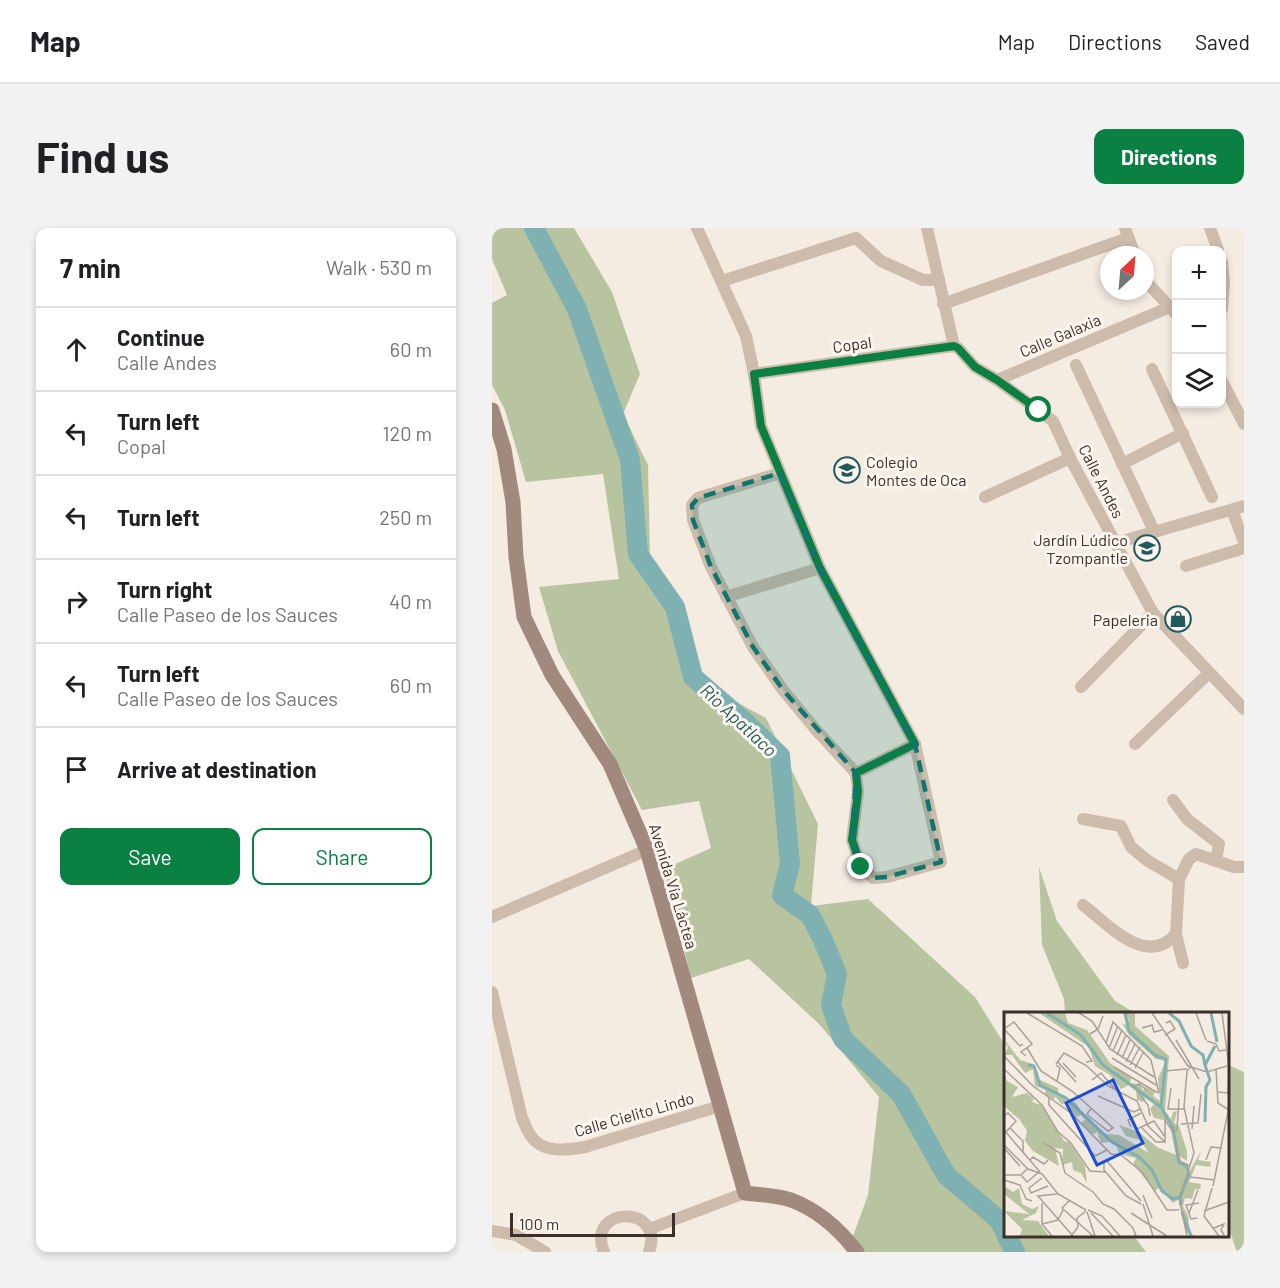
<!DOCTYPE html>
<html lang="en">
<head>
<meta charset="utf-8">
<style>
  body { margin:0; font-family:Barlow,sans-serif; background:#f2f2f2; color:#202124 }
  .controls { position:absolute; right:18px; top:18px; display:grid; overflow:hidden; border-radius:12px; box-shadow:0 3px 9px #0003 }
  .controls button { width:54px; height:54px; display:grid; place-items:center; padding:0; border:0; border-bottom:2px solid #e0e0e0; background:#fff; color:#202124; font:30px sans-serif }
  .compass { position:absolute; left:608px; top:18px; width:54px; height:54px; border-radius:50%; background:#fff; box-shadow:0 3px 9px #0003; rotate:26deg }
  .scale { position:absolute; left:18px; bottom:15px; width:165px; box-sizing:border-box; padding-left:6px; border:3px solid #3b302b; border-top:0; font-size:16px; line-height:21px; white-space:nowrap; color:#3b302b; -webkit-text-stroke:4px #fbf5ee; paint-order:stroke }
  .stop { position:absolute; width:18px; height:18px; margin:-14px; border:4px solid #0b8043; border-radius:50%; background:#fff }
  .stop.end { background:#0b8043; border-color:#fff; box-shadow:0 2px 6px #0008 }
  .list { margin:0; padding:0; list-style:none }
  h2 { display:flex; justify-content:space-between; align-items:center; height:78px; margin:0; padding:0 24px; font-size:26px }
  h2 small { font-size:20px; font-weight:400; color:#757577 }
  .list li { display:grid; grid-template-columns:39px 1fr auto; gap:18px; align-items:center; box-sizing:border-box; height:84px; padding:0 24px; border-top:2px solid #e0e0e0 }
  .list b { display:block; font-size:22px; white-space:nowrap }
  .list p { margin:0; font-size:20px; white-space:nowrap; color:#757577 }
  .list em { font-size:20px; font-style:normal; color:#757577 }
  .actions { display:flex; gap:12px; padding:18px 24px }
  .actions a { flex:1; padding:14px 0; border:2px solid #0b8043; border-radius:12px; text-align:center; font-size:21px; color:#0b8043 }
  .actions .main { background:#0b8043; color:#fff }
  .icon { flex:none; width:33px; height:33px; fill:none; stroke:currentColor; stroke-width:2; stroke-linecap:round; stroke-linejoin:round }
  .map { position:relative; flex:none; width:752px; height:1024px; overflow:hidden; border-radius:12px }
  header { display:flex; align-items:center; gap:36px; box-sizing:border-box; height:84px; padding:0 30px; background:#fff; border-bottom:2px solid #e0e0e0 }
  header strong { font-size:28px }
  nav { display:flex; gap:33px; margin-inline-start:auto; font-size:21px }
  .intro { display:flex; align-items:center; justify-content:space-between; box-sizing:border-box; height:144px; padding:0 36px }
  h1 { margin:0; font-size:42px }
  .button { padding:15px 27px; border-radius:12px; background:#0b8043; color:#fff; font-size:21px; font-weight:700 }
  main { display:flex; gap:36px; padding:0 36px }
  aside { flex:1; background:#fff; border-radius:12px; box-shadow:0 3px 9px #0003 }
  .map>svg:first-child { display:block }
  .green { fill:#b8c4a0 }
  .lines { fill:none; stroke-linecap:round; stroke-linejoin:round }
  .river { stroke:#7fb0b2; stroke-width:20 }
  .street { stroke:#cdbbac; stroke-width:12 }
  .secondary { stroke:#a18a7d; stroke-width:15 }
  .route { stroke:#0b8043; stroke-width:8 }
  .marked { fill:#0f766e; fill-opacity:0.2; stroke:#0f766e; stroke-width:4.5; stroke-dasharray:12 8; stroke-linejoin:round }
  .labels { text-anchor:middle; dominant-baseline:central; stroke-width:6; stroke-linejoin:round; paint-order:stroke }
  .street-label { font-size:16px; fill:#3b302b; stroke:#fbf5ee }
  .poi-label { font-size:16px; fill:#3b302b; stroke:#fbf5ee; text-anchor:end }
  .water-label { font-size:18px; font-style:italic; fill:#1f5a5e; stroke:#fbf5ee }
  .inset-river { fill:none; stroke:#7fb0b2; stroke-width:3 }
  .inset-road { fill:none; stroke:#aaa098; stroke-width:1.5 }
  .view { fill:#1d4ed8; fill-opacity:0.15; stroke:#1d4ed8; stroke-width:3 }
  .inset-edge { fill:none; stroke:#3b302b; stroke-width:3 }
</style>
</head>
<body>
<header>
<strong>Map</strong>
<nav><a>Map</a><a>Directions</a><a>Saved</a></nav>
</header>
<div class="intro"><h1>Find us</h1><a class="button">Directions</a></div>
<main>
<aside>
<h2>7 min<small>Walk · 530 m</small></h2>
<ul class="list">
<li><svg class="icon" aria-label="ahead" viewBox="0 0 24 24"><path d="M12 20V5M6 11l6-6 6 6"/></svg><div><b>Continue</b><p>Calle Andes</p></div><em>60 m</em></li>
<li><svg class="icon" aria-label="left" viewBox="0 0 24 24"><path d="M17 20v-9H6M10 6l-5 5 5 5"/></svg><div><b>Turn left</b><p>Copal</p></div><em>120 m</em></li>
<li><svg class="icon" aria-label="left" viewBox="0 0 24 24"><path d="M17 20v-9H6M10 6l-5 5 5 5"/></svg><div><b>Turn left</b></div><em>250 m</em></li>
<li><svg class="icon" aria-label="right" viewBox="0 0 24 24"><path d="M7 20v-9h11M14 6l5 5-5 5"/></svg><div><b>Turn right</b><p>Calle Paseo de los Sauces</p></div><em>40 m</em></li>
<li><svg class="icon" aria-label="left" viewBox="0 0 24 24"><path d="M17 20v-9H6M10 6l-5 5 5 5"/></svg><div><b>Turn left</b><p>Calle Paseo de los Sauces</p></div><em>60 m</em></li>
<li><svg class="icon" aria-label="arrive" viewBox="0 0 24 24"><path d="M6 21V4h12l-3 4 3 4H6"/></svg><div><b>Arrive at destination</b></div></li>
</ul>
<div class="actions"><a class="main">Save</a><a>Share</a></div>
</aside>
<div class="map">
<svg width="752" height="1024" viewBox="0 0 752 1024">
  <rect width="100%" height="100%" fill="#f4ebe1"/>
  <!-- green -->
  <g class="green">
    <path d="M0,0H82L120,64L148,146L131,186L156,237L158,331L194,390L211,456L274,490L326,596L319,678L376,671L483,769L513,817L514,1008H642L654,1024H371L361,1008L376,967L387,869L328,797L257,731L199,750L172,641L219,620L207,573L150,582L66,423L47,359L127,351L111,246L34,254L13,182L0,157V75L15,67L0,31Z"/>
    <path d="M547,639L565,693L623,773L643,785H573L572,771L550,717Z"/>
    <path d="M736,837L752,844V1024H745L736,998Z"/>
  </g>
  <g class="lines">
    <!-- river -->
    <g class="river">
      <path d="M42,0L85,81L138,232L146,326L183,379L201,449L253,494L288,528L298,636L290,667L318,687L331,712L345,746L339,777L351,811L409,866L454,947L507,992L514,1005"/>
      <path d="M515,1008L523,1024"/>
    </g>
    <!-- street -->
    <g class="street">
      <path d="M205,0L254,108L262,146L269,198L328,340L423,516L449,634L395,649L381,650L369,639L360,612L366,564L364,545L325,503L291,462L261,419L219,339L201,292L200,277L206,270L288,245"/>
      <path d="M435,0L462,118"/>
      <path d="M633,0L643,27"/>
      <path d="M718,0L726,22"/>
      <path d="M730,34L732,56L730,81"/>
      <path d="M653,52L684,86"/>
      <path d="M230,53L364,10L389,33L431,52H447"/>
      <path d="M451,76L636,10"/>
      <path d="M462,118L466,120L483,139L505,152L561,193L578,230L661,385L752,481"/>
      <path d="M584,137L662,303"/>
      <path d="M660,141L720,269"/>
      <path d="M262,146L462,118"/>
      <path d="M505,152L678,79"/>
      <path d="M730,153L752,196"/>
      <path d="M630,236L691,205"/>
      <path d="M493,269L578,230"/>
      <path d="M740,282L752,314"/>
      <path d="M624,315L752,278"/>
      <path d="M694,338L752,320"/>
      <path d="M234,369L328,340"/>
      <path d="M589,459L661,385"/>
      <path d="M643,516L717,445"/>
      <path d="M364,545L423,516"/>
      <path d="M681,572L695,591L727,616L724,632"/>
      <path d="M591,591L629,598L639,619L656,633L687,651"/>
      <path d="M591,677C617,697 654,740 684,706"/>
      <path d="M0,689L155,622"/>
      <path d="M691,735L684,706L687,651L697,631L704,626L742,639H752"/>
      <path d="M0,764L30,890C33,896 35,903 39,908C51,926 76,922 93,919L228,878"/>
      <path d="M157,1001L253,965"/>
      <path d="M0,1003L24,1007L53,1024"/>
      <path d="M112,1024C93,977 174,976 157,1024"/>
    </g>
    <!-- secondary -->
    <path class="secondary" d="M0,182L12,221L21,274L24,329L32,389L60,447L118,536L155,622L253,965C268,967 285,967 299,972C326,982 348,1002 365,1024"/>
  </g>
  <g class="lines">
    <!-- route -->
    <path class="route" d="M369,639L360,612L366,564L364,545L423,516L328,340L269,198L262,146L462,118L466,120L483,139L505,152L547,182"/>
  </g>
  <!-- marked area -->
  <path class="marked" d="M288,245L328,340L423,516L449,634L395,649L381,650L369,639L360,612L364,545L291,462L261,419L219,339L201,292L200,277L206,270Z"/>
  <!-- icons -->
  <defs>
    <g id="school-ring" transform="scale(1.35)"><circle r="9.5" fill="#fbf5ee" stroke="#1f5a5e" stroke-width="1.5"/><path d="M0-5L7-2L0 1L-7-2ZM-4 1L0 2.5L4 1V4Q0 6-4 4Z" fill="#1f5a5e"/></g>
    <g id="shop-ring" transform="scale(1.35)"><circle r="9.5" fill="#fbf5ee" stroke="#1f5a5e" stroke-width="1.5"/><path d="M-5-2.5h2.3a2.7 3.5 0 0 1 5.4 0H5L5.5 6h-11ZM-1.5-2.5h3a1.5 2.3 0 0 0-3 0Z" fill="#1f5a5e"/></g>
  </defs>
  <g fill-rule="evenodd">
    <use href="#school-ring" x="355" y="242"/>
    <use href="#school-ring" x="655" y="320"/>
    <use href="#shop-ring" x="686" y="391"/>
  </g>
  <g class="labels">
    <!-- street labels -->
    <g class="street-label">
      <text transform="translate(568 107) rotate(-23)">Calle Galaxia</text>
      <text transform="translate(360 116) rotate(-8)">Copal</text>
      <text transform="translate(610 253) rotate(63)">Calle Andes</text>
      <text transform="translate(182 658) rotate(73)">Avenida Vía Láctea</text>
      <text transform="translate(142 886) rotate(-16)">Calle Cielito Lindo</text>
    </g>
    <!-- poi labels -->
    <g class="poi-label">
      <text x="374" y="233" text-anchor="start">Colegio<tspan x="374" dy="18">Montes de Oca</tspan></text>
      <text x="636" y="311">Jardín Lúdico<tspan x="636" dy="18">Tzompantle</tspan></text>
      <text x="666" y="391">Papeleria</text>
    </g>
    <!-- water labels -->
    <g class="water-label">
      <text transform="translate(247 492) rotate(43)">Rio Apatlaco</text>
    </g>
  </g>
  <!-- overview -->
  <g transform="translate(512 784)">
    <rect width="225" height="225" fill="#f4ebe1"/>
    <path d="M35,1H61L64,11L83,18L106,51L127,66L126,71L136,72L139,79L141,75L151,80L149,84L156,89L154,66L162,49L152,47L125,23L118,11L122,13L125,7L119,1H131V14L165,44L161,99L167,107L169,100L173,99L170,111L175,114L183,139V149L175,144L174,148L182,152L184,162L197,139L194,148L207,150L206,155L192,153L185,170L197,172L196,177H191L188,187L181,186L179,194L185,206L184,217L190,224L182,220L175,187L169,191L155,176L151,179L129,152L132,146L115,142L112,132L106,130L97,131L93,120L89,122L76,111L81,108L77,103L72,105L61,90L58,93L52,85L49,87L40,82L42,78L31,74L29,57L21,61L8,43H0L4,36L0,27L16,48L29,52L34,67L54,76V80L72,91L82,106L102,122L115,123L145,141L136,128L122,124L115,113L135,120L153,135L172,143L165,109L150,106L146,97L150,92L141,86L139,90L133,88L132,78L125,73L117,77L106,63L91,54L85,35ZM0,60L3,69L14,75L8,85L23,81L30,87L28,90L37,93L60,129L65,130L81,154L83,171L77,161L69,158L68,150L58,153L59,137L51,136L55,154L29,139L21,129L23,119L16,108L0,94ZM0,174L9,180L15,176L18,192L28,197L35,194L32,201L18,208L34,209L45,224H16L18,217L0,199L25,202L0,182Z" fill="#b8c4a0"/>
    <path class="inset-river" d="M43,1L77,23L99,53L157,95L162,47L152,44L125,19L121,1M165,1L175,9L187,34L199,43L201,53M207,1L213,30M24,53L30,54L36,73L62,86L108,130L135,145L148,158L158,179L169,187L176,185L177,193M157,95L169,116L175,151L182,153L185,162L176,185M201,110L202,75L206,68L201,53L211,34M178,200L187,224"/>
    <path class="inset-road" d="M23,1L78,34L88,49L82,50M75,1L88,9L106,37L150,65M148,1L184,54L203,60L223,54M192,1L202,28M218,1L225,55M138,16L148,13L150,20L158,18M0,17L10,10L14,15L28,32L17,40L22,44M0,17L16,34L19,32M86,22L94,17L99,4M161,23L171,17L166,9L162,11M172,28L195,67M203,29L212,32L215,39L222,38M102,31L109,10L147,48L155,81M23,36L37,59L68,79L109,116L104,119L86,105L83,102L87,97M105,36L114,14M109,39L118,18M113,43L122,23M0,44L29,74L67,101L107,142L117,143L138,160L163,198H175M108,46L152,73M118,46L126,28M53,49L72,70M122,50L131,32M59,51L72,65M52,52L60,41L83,54L104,74L133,89L144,114L161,130V108L169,120L173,118L175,87M52,53L56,56L53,69M126,53L136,35M110,55L154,81M131,56L140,39M0,57L38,93L54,120L66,130L86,159L101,160M212,57L214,91L225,98M160,59L183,57M88,68L97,61L110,76M167,76L164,97H181M144,79L135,72L130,75L144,93L146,104M213,80L224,81L225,66M94,84L130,100L136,97M45,86V93L91,144L103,138M0,104L4,101L12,109L1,121M177,112L194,111L197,82M127,115L124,108L137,101M6,116L19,129V140M138,116L152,130H160M133,117L150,109L161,125M188,117L190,94M0,118L36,160M40,131L56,141L61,161M172,131L176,149L186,154M0,133L24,157L38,162L54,182L82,198M0,136L16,154M26,148L29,145L40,152L44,148M202,148L207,135L218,136M103,149L137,189M100,150V158L122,184L137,192M61,161L89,180L99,192L110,197L129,216L132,224M0,163H17L23,157M17,163L23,170L35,160M186,165L211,168M38,166L25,176L27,181L44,174M0,168L16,173L22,187L28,189M209,174L225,95M208,176L200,204L215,224M33,183L69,224M139,183L148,206M34,184L53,182M65,189L58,196L89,224M38,191V212L48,224M139,192L149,224M84,198L98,204L116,224M200,199L225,190M83,200L91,224M87,201L109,224M127,201L163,224M185,201L194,178M193,206L187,207L182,193L195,191M38,212L54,208L59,198M210,216L220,212L217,218L220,223M67,224L74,215L73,206L82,199M183,224L175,187L190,141L180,95L183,59L187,55"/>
    <path class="view" d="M109,68L139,131L93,153L62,91Z"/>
    <rect width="225" height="225" class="inset-edge"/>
  </g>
</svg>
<div class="controls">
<button>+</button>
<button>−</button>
<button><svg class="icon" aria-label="layers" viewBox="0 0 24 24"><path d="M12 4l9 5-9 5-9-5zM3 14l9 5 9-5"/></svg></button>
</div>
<svg class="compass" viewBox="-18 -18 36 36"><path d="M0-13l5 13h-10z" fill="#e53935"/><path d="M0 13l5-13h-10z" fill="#757577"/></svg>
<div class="scale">100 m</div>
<div class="stop" style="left:547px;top:182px"></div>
<div class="stop end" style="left:369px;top:639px"></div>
</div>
</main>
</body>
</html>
